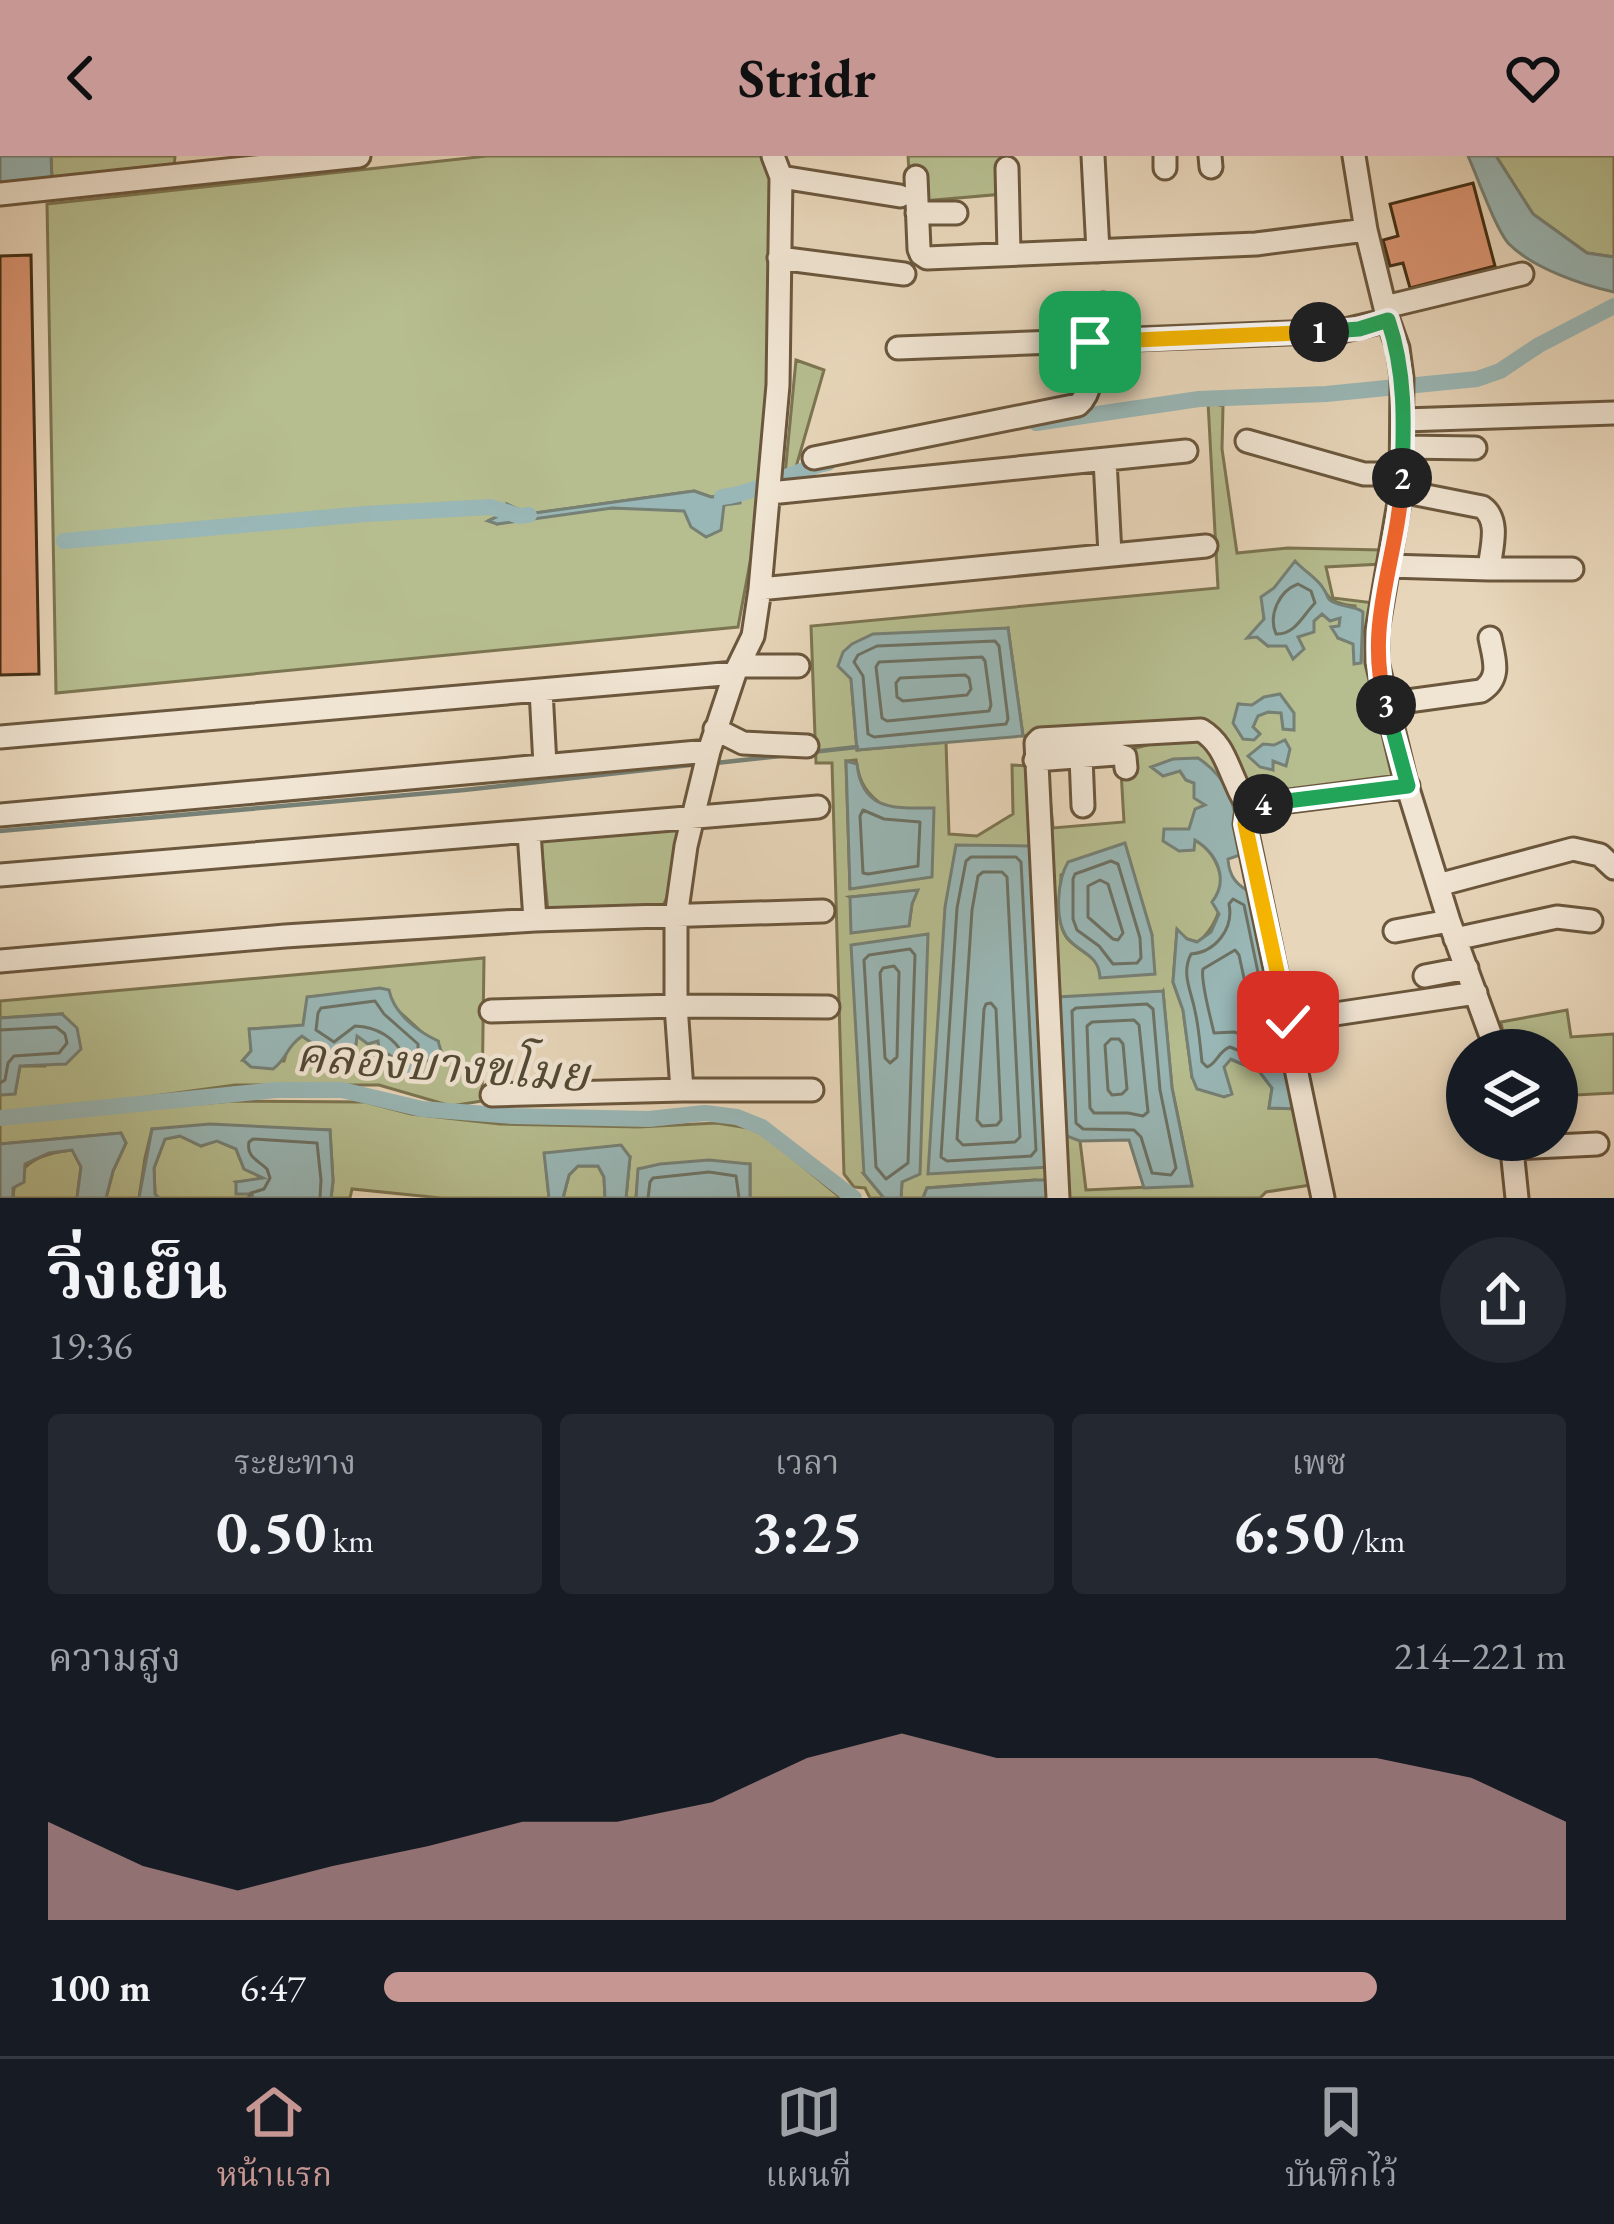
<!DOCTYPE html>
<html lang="th">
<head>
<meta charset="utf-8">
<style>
  :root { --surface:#171b24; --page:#242831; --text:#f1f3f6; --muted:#9ea1a6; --line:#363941; --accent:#c59692 }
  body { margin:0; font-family:"EB Garamond","Noto Serif Thai",serif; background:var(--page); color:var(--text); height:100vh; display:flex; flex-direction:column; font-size:45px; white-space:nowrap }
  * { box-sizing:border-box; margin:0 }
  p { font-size:39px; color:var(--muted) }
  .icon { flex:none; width:66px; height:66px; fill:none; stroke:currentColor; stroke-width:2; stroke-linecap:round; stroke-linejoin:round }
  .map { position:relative; height:1042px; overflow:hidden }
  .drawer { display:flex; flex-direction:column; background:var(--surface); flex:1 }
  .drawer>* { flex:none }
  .tools { position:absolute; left:1446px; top:873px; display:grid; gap:24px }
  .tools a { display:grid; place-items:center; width:132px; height:132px; border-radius:50%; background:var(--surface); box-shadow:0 6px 18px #0003; font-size:60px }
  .pin { position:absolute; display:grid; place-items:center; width:102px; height:102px; color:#fff; margin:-51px; border-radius:24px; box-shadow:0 6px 18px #0006 }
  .km { position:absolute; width:60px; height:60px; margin:-30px; border-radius:50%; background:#222; color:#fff; font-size:33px; line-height:60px; text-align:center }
  .round { display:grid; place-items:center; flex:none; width:126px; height:126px; border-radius:63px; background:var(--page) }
  .summary { display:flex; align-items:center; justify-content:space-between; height:204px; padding:0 48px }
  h1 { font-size:66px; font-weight:700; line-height:90px }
  .stats { display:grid; grid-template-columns:repeat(3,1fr); gap:18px; height:204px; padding:12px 48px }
  .stats div { display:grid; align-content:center; border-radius:12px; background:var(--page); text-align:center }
  .stats b { font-size:60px; font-weight:700 }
  .stats small { font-size:33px; font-weight:400 }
  .stats p { font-size:33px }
  .chart { height:336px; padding:24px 48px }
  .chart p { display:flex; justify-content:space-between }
  .chart svg { width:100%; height:216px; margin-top:12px; fill:var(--accent); opacity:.7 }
  ul { padding:0 48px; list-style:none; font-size:39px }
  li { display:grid; grid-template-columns:192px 144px 1fr; align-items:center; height:90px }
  li i { height:30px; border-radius:15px; background:var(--accent) }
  header { display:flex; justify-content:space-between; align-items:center; height:156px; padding:0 48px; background:var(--accent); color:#111; font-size:54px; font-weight:700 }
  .tabs { display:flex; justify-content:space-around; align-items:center; height:168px; border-top:3px solid var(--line); background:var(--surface); font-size:33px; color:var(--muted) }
  .tabs a { display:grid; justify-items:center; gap:6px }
  .tabs .on { color:var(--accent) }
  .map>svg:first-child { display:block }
</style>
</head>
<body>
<header><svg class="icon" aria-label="back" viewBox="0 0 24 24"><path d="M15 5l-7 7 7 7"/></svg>Stridr<svg class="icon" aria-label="heart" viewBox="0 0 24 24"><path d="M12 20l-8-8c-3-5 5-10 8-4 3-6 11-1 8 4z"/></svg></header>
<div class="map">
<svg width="1614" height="1042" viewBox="0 0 1614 1042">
  <rect width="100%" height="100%" fill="#e8d6ba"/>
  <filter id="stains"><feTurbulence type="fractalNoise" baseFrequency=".00167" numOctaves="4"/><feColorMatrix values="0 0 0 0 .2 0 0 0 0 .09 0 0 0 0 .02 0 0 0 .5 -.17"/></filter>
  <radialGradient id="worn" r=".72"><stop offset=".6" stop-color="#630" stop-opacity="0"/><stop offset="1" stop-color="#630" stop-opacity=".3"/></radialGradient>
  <!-- green -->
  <path fill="#b6bd8f" stroke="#7c7551" stroke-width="3" fill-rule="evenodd" d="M51,0H175L174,12L52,25Z
    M487,0H765L771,19L774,228L754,385L738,471L56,537L47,48ZM694,335L711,341L739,339C699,364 654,349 610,352C572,355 534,361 497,368L490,364L507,356L528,358Z
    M908,0H1005L1003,38L911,46Z
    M1496,0H1614V101L1587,97L1533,58Z
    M796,204L824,214L794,318L785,319Z
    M1208,246L1223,250L1222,293L1237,397L1288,392L1382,394V408L1326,411L1333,442L1374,447C1358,506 1380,568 1398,624L1255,640C1220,609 1255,588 1191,569L1023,580L1008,472L851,522L857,594L946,586L949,678L977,680L1013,658L1012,609L1047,611L1053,672L1124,666L1121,615L1132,593C1199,576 1204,568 1230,636L1179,614L1186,624L1194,627L1206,650L1195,684C1232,705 1229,762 1198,786L1187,783L1177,775L1173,826L1183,854L1192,921L1224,911L1230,903L1259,915L1272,932L1269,952L1300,953L1317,1028L1266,1036L1260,1042H1051L1035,1024L927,1032L923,1042H901L902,1026L864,1018L884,1042H870L865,1032L854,1031L844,1018L832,607H816L811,470L1218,432ZM1307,419C1332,433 1319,447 1355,450L1361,483V506L1353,487L1338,482L1340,462L1321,457L1297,481L1268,490L1257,481L1264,463L1263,451ZM1239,548L1294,557L1268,556L1258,559L1253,571L1260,578L1234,567ZM856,604C859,627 867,639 887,652L850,733L846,605ZM1124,688L1152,779L1100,810C1091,798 1076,793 1067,782C1055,767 1061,737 1061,719ZM917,735L912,748L909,769L850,741ZM1163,836L1172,932L1192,1029L1086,1034L1080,985Z
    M679,669C685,694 674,727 663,750L548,755L540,679Z
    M484,802L482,945L451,950L379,929H235L0,961V939L15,937L20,910H45L62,858L0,862V845ZM330,839L392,849L425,879L438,885L420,911L422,921L391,900L378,884L356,879L347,891L343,908L302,880L288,891L284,905L243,904L251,895L250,873L303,870L308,841Z
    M1567,854L1571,881L1614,878V937L1557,940V894H1506L1501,866Z
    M233,945L365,946L411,958L500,968L638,971L717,967L748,972L766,980L841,1042H750V1008L639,1013L636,1042H626L630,1001L545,997L549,1042H441L352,1033L350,1042H331L333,1025L330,974L152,973L145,1002L139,1042H106L113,1015L126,987L121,977L0,988V965Z
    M180,980L201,990L217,984L236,993L244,1013L266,1023L236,1026L252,1038L253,1042H159L155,1039L154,1012L165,983Z
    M73,994L81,1011L77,1042H13C14,1007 42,997 73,994Z
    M578,1010H598L604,1021L605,1042H563L569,1019Z"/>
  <!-- water -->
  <path fill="#99b7b6" stroke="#768075" stroke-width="3" d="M0,0H51L52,25L0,28Z
    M1468,0H1496L1533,58L1587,97L1614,101V136C1582,129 1533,112 1509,88C1496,74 1477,20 1468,0Z
    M694,335L711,341L740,339V347L724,349L721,374L706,381L691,371L684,355L612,352L497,368L488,365L507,356V348L528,358Z
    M1295,405C1304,415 1317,422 1323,432C1329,441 1326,443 1335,447C1346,452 1353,449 1363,456L1361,507L1354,508L1353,488L1338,482L1331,471L1339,470L1340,462L1330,465L1322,458L1314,465V476L1298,481L1304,493L1293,503L1286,490H1268L1257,481L1247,482L1264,463L1261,441L1274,432Z
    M1008,472L1023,580L857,594L851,523L838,510L843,496L852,488L873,478Z
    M1280,538L1294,557V574L1283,573L1281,557L1268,556L1258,560L1253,571L1260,578L1254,584L1243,583L1233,567L1238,548L1252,549L1264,541Z
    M1285,584L1290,593L1286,610L1273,605V614L1260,611L1248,600L1263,588L1274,589Z
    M1198,602C1236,627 1234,657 1243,698L1228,703C1229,721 1237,730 1254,738L1300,953L1269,952L1272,932L1259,915L1231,903L1224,911L1232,938L1224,941L1197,933L1192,921L1183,854L1173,826L1177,773L1187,783L1197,786L1211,776L1219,758L1212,746C1229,724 1218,698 1195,684L1194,694L1179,695L1163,685L1164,673H1189L1195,653L1205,649L1194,642V627L1186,624L1180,615L1163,620L1151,611L1173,603Z
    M846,605L857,608C862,656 896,652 934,652L932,721L850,733Z
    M1125,687L1152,779L1155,818L1100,822C1099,797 1078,797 1066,780C1054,761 1058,723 1068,706Z
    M956,689L1029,690L1033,700L1049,1011L928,1018L945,751Z
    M918,734L912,748L909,770L851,777L850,741Z
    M928,778L920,1018L902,1026L901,1042H884L864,1018L851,789Z
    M380,832L389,834C394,858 417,875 438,885L442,898L435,904L424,905L420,911L422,922L387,918L391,900L379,892L378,885L368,888L357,880L356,889L347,891L344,908H330L322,894L302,880C285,892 288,902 273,913L251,911L243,904L251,895L249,873L303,869L307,841Z
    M1163,835L1172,932L1192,1030L1144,1032L1129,984L1080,985L1064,979L1058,841Z
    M62,858L77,872L81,893L66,908L20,910L15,938L0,939V862Z
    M210,968L330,974L333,1025L331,1042H253L252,1038H236V1026L263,1022L244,1013L236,993L217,985L201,990L180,980L165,983L154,1012L155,1038L159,1042H139L152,973Z
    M121,977L126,987L113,1015L106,1042H77L81,1011L72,994L49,997L25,1008L24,1026L13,1032V1042H0V988Z
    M621,989L630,1001L626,1042H605L604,1021L598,1010H578L569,1019L563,1042H549L544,997Z
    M709,1004L750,1008V1042H636L638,1013L660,1008Z
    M1035,1024H1049L1051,1042H923L927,1032Z"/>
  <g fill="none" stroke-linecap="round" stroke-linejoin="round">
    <!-- shore -->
    <path stroke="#6d7264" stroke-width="3" d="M1298,428L1311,435L1315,447C1303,459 1295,479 1276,478C1268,459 1279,435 1298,428Z
      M995,485L999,490L1008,563L1006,568L874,581L868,578L863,520L854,506L858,499L877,490Z
      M982,501L985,505L991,549L989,555L887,565L882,562L876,511L879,506Z
      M965,519L969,522L971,533L967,539L903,545L897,541L896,527L900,522Z
      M863,654L884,663L920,666L918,710L868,718L863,717L860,660Z
      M971,701H1016L1021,706L1036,994L1031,1000L947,1005L941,1001L957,752L966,705Z
      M1111,705L1118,708L1140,782L1141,802L1137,807L1113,808L1099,790L1077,774L1073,763V723L1075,718Z
      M983,716H1002L1007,721L1020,981L1015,986L963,989L957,983L972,754L978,720Z
      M1100,724L1108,728L1123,777L1118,784L1113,783L1088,761V730Z
      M1233,743L1244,749L1276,903L1269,907L1230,891C1218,895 1217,908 1207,911L1202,906C1200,889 1199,872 1195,855C1191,834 1181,818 1191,798C1216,796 1234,772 1229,748Z
      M910,793L915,799L908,1007L886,1023L876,1011L864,804L869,799Z
      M1235,794L1239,799L1255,873L1250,881L1234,876L1214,877C1211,863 1200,824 1203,813Z
      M894,810L899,816L897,901L890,907L885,902L880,817L883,812Z
      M375,845L384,858L418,888V894L412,901H405C394,881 378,871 355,870L334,886L316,874L318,857L321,852Z
      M991,847L996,853L1001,964L997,969L982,970L977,964L984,853L986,848Z
      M1147,848L1153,853L1160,934L1176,1012L1171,1019L1152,1017L1141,981L1134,974L1083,973L1076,967L1072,855L1076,852Z
      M1134,864L1139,869L1148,956L1143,960L1128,957H1094L1090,952L1087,870L1092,866Z
      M0,874L56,871L65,878L67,887L59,897L14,900L8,907L5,924L0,927
      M1111,883H1119L1123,888L1127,933L1122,938L1112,939L1108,934L1105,889Z
      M248,1042L251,1037L264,1033L270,1022L267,1013C258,1004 246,1001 249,986L253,983L317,987L321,1024L320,1042
      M648,1042L650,1026L653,1022L709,1016L736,1020L739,1042"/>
    <!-- stream -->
    <path stroke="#768075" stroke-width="4.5" d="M812,596L857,591
      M716,607L789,599
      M0,675L464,634L699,608"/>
    <!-- canal -->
    <path stroke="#99b7b6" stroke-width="16" d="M1036,267L1199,243L1326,238L1477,223L1500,215L1539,189L1614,150
      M722,341C759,337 792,314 828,307
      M64,385L365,358L491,351L519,360L529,359
      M0,962L276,934H342L422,953L513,960L649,963L705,957L737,961L762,971L854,1042"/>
  </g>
  <!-- building -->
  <path fill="#dc9572" stroke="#412d13" stroke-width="3" d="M1473,27L1495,110L1410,132L1403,107L1390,110L1383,84L1398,80L1390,48Z
    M31,99L39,518L0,519V100Z"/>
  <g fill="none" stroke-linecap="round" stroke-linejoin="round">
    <!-- minor casing -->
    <g stroke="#6b573d" stroke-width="27">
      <path id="minor" d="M1093,0L1098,95
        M1165,0V12
        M1210,0L1211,11
        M1354,0L1366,74L1388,164L1398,192L1402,222L1401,335L1377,475V506L1405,623L1449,765L1496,894
        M1007,12L1009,97
        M781,21L900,40
        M916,21L919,93L921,98L927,102L1256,88L1366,74
        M0,38L359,0
        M917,57H956
        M779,102L904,118
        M1385,151L1522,118
        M1103,185V148
        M898,192L1341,175L1388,164
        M1404,264L1614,257
        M1247,285L1364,318H1402
        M1403,291L1475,292
        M814,302L1078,249C1095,234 1091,207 1090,186
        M1105,304L1110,398
        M770,337L1186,295
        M1388,410L1489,413C1491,393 1501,364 1482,351L1401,335
        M1489,413H1572
        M760,433L1206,390
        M739,510H798
        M541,534L545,609
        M1386,548L1481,535C1502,522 1494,503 1490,482
        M715,573L743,587L807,590
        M0,581L735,517
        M1081,601L1083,650
        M1035,604L1116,598L1125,601L1126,612
        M1248,645L1245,668L1323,1042
        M0,659L709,595
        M529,676L535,764
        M0,719L818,651
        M1438,729L1573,693L1600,699L1614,712
        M1395,775L1449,765
        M1455,783L1557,761L1591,765
        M0,805L285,780L535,764L823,755
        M1425,820L1467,812
        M491,855L676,850L828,851
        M1288,865L1476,837
        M682,934L676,850V761L686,690L709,595L735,517L753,480L760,433L778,229L781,21L773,0
        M492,939L682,934H812
        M1511,984L1517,1042
        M1512,992L1597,988
        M1058,1042L1036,587L1040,583L1201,574C1221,586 1226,605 1235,625C1237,629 1241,641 1245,644C1250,648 1258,648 1265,648L1408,630"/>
    </g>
    <!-- minor -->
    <use href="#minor" stroke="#f0e4d2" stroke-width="21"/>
  </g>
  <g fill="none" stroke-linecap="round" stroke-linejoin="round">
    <!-- split-1 casing -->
    <g stroke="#fff" stroke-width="24">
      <path id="split-1" d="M1090,186L1319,176"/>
    </g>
    <!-- split-2 casing -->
    <g stroke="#fff" stroke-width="24">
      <path id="split-2" d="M1319,176L1359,173L1388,164C1406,216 1404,268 1402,322"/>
    </g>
    <!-- split-3 casing -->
    <g stroke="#fff" stroke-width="24">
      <path id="split-3" d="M1386,549C1363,467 1399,402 1402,322"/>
    </g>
    <!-- split-4 casing -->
    <g stroke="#fff" stroke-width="24">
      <path id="split-4" d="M1263,648L1408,630L1386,549"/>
    </g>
    <!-- split-5 casing -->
    <g stroke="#fff" stroke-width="24">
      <path id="split-5" d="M1263,648L1248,646L1245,668L1288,866"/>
    </g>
    <!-- split-1 -->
    <use href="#split-1" stroke="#f5b400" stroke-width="15"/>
    <!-- split-2 -->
    <use href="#split-2" stroke="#22a559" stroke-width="15"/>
    <!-- split-3 -->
    <use href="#split-3" stroke="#f0652b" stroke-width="15"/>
    <!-- split-4 -->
    <use href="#split-4" stroke="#22a559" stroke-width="15"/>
    <!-- split-5 -->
    <use href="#split-5" stroke="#f5b400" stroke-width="15"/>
  </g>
  <g text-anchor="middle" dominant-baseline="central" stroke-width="9" stroke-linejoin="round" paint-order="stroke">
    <!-- water labels -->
    <g font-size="48" font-style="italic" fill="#534934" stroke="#f0e4d2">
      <text transform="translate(442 908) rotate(4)">คลองบางขโมย</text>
    </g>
  </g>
  <rect width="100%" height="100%" filter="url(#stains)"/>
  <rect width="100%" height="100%" fill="url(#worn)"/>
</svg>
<div class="tools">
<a><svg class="icon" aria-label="layers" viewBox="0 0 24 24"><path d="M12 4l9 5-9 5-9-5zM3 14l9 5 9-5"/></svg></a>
</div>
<div class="pin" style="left:1090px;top:186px;background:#1e9e55"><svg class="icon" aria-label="arrive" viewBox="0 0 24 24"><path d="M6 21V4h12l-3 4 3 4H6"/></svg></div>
<div class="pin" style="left:1288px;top:866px;background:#d93025"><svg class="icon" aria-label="check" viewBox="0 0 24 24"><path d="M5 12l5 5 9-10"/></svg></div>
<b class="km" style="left:1319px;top:176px">1</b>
<b class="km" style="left:1402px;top:322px">2</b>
<b class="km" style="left:1386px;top:549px">3</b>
<b class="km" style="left:1263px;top:648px">4</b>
</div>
<section class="drawer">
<div class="summary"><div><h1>วิ่งเย็น</h1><p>19:36</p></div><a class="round"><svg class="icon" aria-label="share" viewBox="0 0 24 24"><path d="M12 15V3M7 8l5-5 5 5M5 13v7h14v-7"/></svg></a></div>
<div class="stats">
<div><p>ระยะทาง</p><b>0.50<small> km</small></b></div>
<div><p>เวลา</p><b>3:25</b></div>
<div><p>เพซ</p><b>6:50<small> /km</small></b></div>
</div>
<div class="chart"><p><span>ความสูง</span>214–221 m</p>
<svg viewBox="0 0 160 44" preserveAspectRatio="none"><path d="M0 44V24L10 33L20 38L30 33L40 29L50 24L60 24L70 20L80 11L90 6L100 11L110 11L120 11L130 11L140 11L150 15L160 24V44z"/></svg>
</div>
<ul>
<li><b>100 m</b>6:47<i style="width:84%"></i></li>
</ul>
</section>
<nav class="tabs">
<a class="on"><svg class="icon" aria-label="home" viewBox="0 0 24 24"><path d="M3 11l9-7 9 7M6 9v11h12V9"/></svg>หน้าแรก</a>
<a><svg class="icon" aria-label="map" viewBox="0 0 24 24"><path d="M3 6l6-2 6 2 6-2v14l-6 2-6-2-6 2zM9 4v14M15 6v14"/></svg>แผนที่</a>
<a><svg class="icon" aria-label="saved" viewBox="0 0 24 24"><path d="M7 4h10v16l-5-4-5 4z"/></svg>บันทึกไว้</a>
</nav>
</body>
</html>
